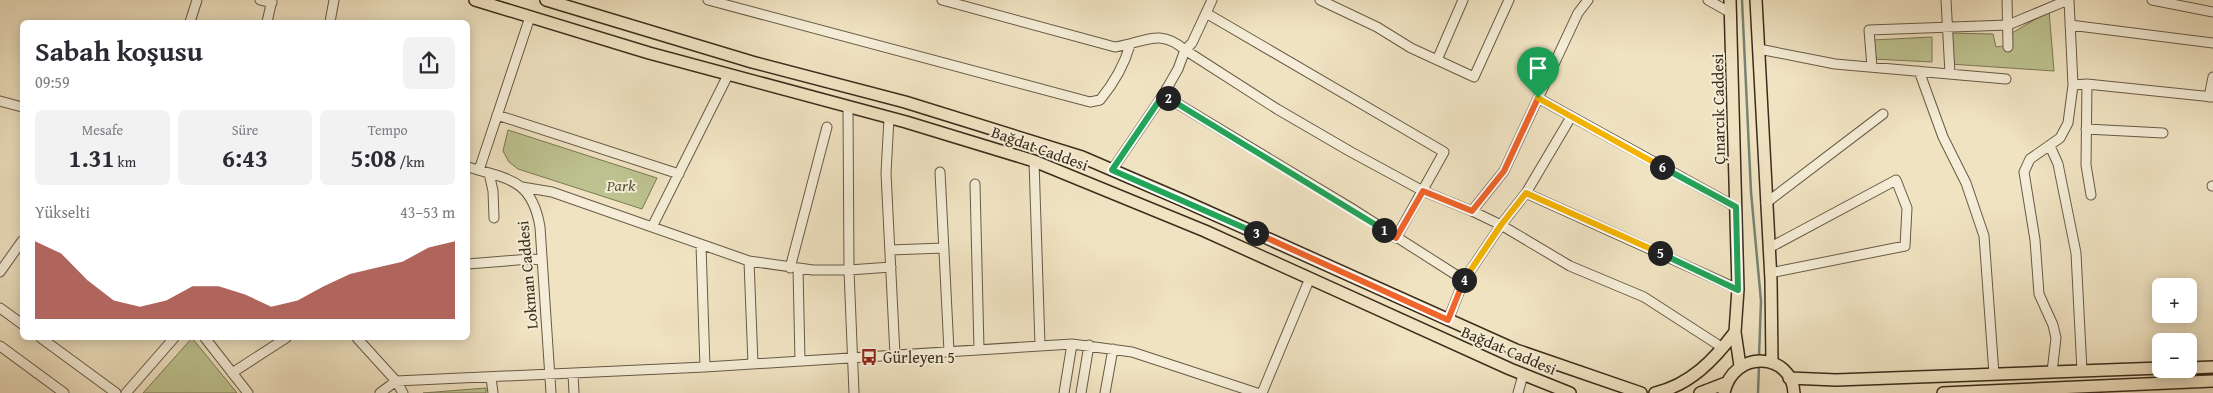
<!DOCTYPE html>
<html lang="tr">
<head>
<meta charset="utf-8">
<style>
  :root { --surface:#fff; --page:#f2f2f3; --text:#2b2b33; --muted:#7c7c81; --accent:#8f2418 }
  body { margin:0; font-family:"Gentium Book Plus",serif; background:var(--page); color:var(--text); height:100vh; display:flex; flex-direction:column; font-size:19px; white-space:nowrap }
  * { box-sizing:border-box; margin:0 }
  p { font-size:16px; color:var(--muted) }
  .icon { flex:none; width:28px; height:28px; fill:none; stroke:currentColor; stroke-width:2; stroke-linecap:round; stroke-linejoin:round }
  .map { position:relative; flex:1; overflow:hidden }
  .drawer { position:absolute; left:20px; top:20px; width:450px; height:320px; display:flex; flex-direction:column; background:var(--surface); border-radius:8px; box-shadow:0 2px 12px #0003 }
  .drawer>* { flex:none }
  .buttons { position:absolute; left:2152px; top:278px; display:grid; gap:10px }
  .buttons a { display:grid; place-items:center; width:45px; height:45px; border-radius:8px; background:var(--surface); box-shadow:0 2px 12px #0003; font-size:25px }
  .pin { position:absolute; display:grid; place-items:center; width:42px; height:42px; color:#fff; margin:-51px -21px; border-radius:50% 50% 50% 0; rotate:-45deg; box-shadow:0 0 5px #0007 }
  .pin .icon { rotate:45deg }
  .km { position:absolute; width:25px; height:25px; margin:-12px; border-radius:50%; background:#222; color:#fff; font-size:14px; line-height:25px; text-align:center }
  .round { display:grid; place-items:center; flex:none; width:52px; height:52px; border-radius:8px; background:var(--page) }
  .head { display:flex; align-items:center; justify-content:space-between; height:85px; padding:0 15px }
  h1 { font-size:28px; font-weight:800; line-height:38px }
  .figures { display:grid; grid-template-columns:repeat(3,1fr); gap:8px; height:85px; padding:5px 15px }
  .figures div { display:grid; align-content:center; border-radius:8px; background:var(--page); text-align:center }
  .figures b { font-size:25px; font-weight:800 }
  .figures small { font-size:14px; font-weight:400 }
  .figures p { font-size:14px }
  .chart { height:140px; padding:10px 15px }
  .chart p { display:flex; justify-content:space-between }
  .chart svg { width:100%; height:90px; margin-top:5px; fill:var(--accent); opacity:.7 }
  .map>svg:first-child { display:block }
</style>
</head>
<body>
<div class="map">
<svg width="2213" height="393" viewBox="0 0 2213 393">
  <rect width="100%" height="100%" fill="#f0e3c2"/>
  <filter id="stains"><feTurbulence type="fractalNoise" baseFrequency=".004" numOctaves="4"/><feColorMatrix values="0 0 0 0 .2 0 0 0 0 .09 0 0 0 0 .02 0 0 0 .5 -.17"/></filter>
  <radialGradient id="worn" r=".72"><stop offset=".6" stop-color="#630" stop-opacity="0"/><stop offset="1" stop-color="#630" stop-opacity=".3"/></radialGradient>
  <!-- green -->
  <path fill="#bdc390" stroke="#7c7856" d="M2049,11L2054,71L1950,64L1948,33L1993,34L1996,47L2010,45L2007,36Z
    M1932,37V62L1873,59L1872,40Z
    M508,130L657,178L642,209L518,169L509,162L503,151Z
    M192,338L237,393H143Z
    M486,388V393H423Z"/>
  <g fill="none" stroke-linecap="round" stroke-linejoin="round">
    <!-- stream -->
    <path stroke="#758474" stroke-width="2.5" d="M1742,0L1751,192L1761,301L1759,356
      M1758,393L1759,366"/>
    <!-- minor casing -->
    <g stroke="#685a46" stroke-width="11">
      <path id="minor" d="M260,0L272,3
        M708,0L1090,102L1100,100C1114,83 1124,66 1130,45
        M942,0L1115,47C1144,43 1159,27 1185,50L1277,109L1351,152L1423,191L1472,211L1501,225L1570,266L1644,297L1723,348
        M1320,0L1377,27L1411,48L1474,77L1509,0
        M1708,0L1731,13
        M1946,0L1950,74
        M2007,0L2008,47
        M2152,0L2213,12
        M1206,13L1444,152L1396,238
        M190,22L197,0
        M267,22L272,0
        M330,22L334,0
        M2070,25L2213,43
        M1759,49L1835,64L2006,79
        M1437,60L1463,0
        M1872,67L1869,30L2008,25L2068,0
        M1919,71L1943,137L1966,183L1984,236L1994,374
        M2087,84L2086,165L2091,195
        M2073,85L2087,84L2213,97
        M1163,95L1351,208L1464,280L1448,320
        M2209,97L2213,77
        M1538,98L1736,207
        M0,101L22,107
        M848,107L849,270L854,393
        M497,115L679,174
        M889,118L886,173L895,355
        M2086,129L2163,133
        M2050,146L2058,164L2076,253L2082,371
        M1034,161L1040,345
        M468,167C508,179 532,179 540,227L551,393
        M479,170L530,17
        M1112,170L1163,95L1178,69L1185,50L1192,43L1212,0
        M940,172L949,351
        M489,173L493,191L494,218
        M975,184L979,349
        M2212,186H2213
        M522,187L552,192L749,261L813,270H849L891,267
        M1526,193L1738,289
        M1766,203L1883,114
        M1472,211L1504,171L1578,13L1588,0
        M652,227L728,75
        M701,245L705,367
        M1769,248L1896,180L1907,208L1905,246L1770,273
        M890,250L944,248
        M749,261L753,364
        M468,264L530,259L542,260
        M790,268L827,127
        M798,268L800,361
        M0,272L22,241
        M1464,280L1501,225L1526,193L1571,117
        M0,308L22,324
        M41,338L116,393
        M205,338L248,393
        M357,338L396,381L403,393
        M0,346L64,393
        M2052,372L2056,338L2053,325L2039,294L2035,240L2024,172L2030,159L2060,138L2068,123L2073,85L2069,0
        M232,373L286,338
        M573,374L574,393
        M491,377L493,393
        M126,393L174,338
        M380,393L396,381L705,367L1072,344L1132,352L1257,393
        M1064,393L1072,344
        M1081,393L1089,345
        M1105,393L1113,349
        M1262,393L1310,278
        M1518,393L1523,375"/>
    </g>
    <!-- major casing -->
    <g stroke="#3b2d1c" stroke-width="14">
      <path id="major" d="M475,0L649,53L906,122L1034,161L1205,231L1510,369L1570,393
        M546,0L752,62L905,102L1082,157L1182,200L1516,350L1641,393
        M1730,0L1738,289L1735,332L1740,366
        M1756,0L1771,280L1772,363
        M2189,368L2213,367
        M1789,378L1836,380L2161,368
        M1655,393C1690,385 1714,360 1735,332
        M1700,393L1726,383
        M1724,393C1733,349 1792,352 1794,393
        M1943,393L2213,381"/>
    </g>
    <!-- minor -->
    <use href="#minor" stroke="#f5edd7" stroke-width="9"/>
    <!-- major -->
    <use href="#major" stroke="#f0e3c2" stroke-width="11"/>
  </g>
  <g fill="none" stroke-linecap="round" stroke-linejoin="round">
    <!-- split-1 casing -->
    <g stroke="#fff" stroke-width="10">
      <path id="split-1" d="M1384,230L1396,238L1423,191L1472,211L1504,171L1538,98"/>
    </g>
    <!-- split-2 casing -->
    <g stroke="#fff" stroke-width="10">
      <path id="split-2" d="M1168,98L1384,230"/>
    </g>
    <!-- split-3 casing -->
    <g stroke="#fff" stroke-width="10">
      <path id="split-3" d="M1168,98L1163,95L1112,170L1256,233"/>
    </g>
    <!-- split-4 casing -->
    <g stroke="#fff" stroke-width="10">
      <path id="split-4" d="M1256,233L1448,320L1464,280"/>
    </g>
    <!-- split-5 casing -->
    <g stroke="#fff" stroke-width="10">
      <path id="split-5" d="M1464,280L1501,225L1526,193L1660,253"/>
    </g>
    <!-- split-6 casing -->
    <g stroke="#fff" stroke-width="10">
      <path id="split-6" d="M1660,253L1738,290L1736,207L1662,167"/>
    </g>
    <!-- split-7 casing -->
    <g stroke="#fff" stroke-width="10">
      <path id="split-7" d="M1538,98L1662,167"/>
    </g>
    <!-- split-1 -->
    <use href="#split-1" stroke="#f0652b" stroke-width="6"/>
    <!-- split-2 -->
    <use href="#split-2" stroke="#22a559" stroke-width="6"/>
    <!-- split-3 -->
    <use href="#split-3" stroke="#22a559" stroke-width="6"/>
    <!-- split-4 -->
    <use href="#split-4" stroke="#f0652b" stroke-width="6"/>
    <!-- split-5 -->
    <use href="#split-5" stroke="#f5b400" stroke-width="6"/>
    <!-- split-6 -->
    <use href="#split-6" stroke="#22a559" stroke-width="6"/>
    <!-- split-7 -->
    <use href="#split-7" stroke="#f5b400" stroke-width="6"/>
  </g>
  <!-- icons -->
  <defs>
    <g id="bus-bare" transform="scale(1.35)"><path d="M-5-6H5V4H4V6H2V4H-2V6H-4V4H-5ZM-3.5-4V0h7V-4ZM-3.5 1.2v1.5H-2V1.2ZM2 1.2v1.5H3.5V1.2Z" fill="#8f2418" stroke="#f5edd7" stroke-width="2.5" paint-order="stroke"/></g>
  </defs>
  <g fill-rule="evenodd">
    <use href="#bus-bare" x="869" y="357"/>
  </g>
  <g text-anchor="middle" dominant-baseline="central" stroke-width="4" stroke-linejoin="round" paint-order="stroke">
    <!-- street labels -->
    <g font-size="16" fill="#3b2d1c" stroke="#f5edd7">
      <text transform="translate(1718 109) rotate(-91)">Çınarcık Caddesi</text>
      <text transform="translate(1040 148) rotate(20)">Bağdat Caddesi</text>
      <text transform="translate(527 275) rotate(-95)">Lokman Caddesi</text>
      <text transform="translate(1509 350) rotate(23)">Bağdat Caddesi</text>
    </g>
    <!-- park labels -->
    <g font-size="16" font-style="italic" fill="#5c5239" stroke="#f5edd7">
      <text x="621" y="185">Park</text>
    </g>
    <!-- poi labels -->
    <g font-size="16" fill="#3b2d1c" stroke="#f5edd7" text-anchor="start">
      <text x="883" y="357">Gürleyen 5</text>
    </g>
  </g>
  <rect width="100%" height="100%" filter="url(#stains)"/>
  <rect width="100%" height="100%" fill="url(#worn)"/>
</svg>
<div class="buttons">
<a>+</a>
<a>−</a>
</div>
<div class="pin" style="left:1538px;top:98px;background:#1e9e55"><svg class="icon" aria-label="arrive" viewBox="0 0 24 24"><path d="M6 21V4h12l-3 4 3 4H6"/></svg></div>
<b class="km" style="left:1384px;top:230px">1</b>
<b class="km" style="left:1168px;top:98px">2</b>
<b class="km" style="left:1256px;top:233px">3</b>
<b class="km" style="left:1464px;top:280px">4</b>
<b class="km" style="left:1660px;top:253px">5</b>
<b class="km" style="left:1662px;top:167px">6</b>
<section class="drawer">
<div class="head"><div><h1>Sabah koşusu</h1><p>09:59</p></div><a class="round"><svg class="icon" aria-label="share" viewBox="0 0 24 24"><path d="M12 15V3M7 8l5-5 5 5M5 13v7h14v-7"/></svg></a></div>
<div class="figures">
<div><p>Mesafe</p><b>1.31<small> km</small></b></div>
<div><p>Süre</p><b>6:43</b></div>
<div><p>Tempo</p><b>5:08<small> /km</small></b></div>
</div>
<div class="chart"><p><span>Yükselti</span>43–53 m</p>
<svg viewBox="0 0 160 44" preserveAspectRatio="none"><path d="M0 44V6L10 12L20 25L30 35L40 38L50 35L60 28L70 28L80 32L90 38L100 35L110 28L120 22L130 19L140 16L150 9L160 6V44z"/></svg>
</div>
</section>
</div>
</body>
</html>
